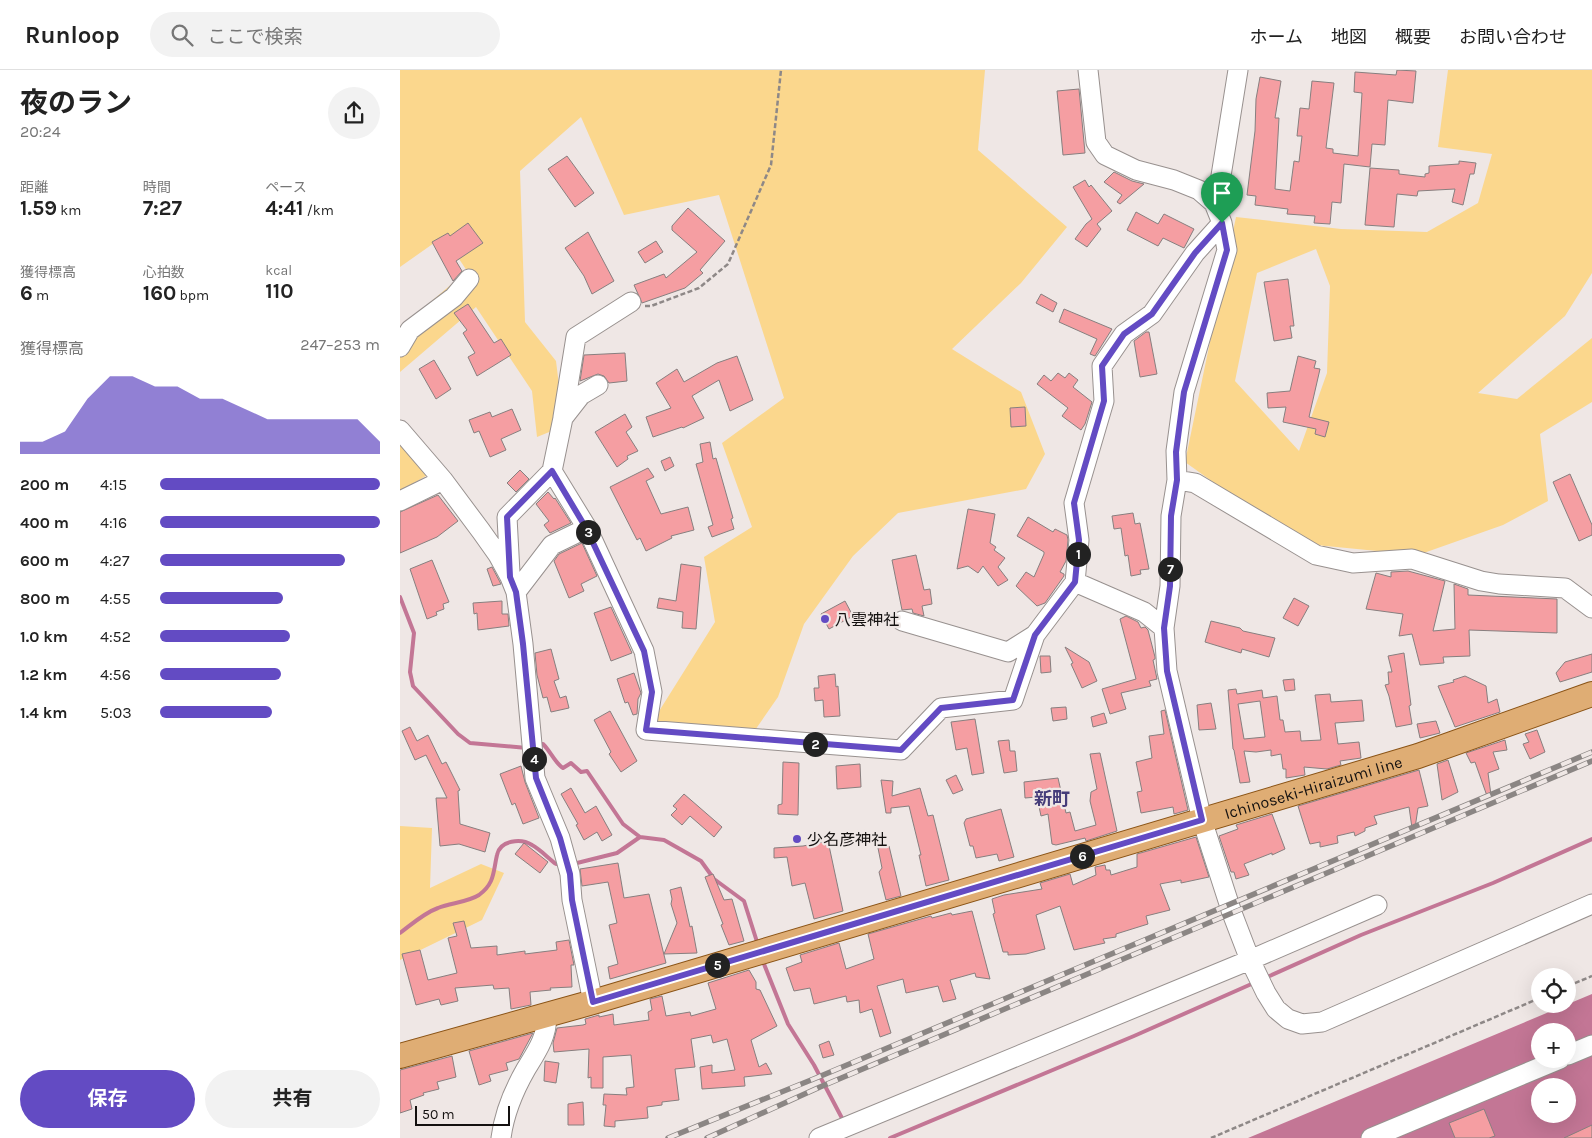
<!DOCTYPE html>
<html lang="ja">
<head>
<meta charset="utf-8">
<style>
  :root { --surface:#fff; --page:#f2f2f2; --text:#222; --muted:#767676; --line:#e0e0e0; --accent:#634bc3 }
  body { margin:0; font-family:Karla,"Noto Sans JP",sans-serif; background:var(--page); color:var(--text); height:100vh; display:flex; flex-direction:column; font-size:19px; white-space:nowrap }
  * { box-sizing:border-box; margin:0 }
  p { font-size:16px; color:var(--muted) }
  .icon { flex:none; width:28px; height:28px; fill:none; stroke:currentColor; stroke-width:2; stroke-linecap:round; stroke-linejoin:round }
  .map { position:relative; flex:1; overflow:hidden }
  .details { display:flex; flex-direction:column; background:var(--surface); width:400px }
  .details>* { flex:none }
  .buttons { position:absolute; left:1131px; top:898px; display:grid; gap:10px }
  .buttons a { display:grid; place-items:center; width:45px; height:45px; border-radius:50%; background:var(--surface); box-shadow:0 5px 20px #0002; font-size:25px }
  .scale { position:absolute; left:15px; bottom:12px; width:95px; box-sizing:border-box; padding-left:5px; border:2px solid #141110; border-top:0; font-size:14px; line-height:18px; white-space:nowrap; color:#141110; -webkit-text-stroke:4px #efe7e5; paint-order:stroke }
  .pin { position:absolute; display:grid; place-items:center; width:42px; height:42px; color:#fff; margin:-51px -21px; border-radius:50% 50% 50% 0; rotate:-45deg; box-shadow:0 0 5px #0007 }
  .pin .icon { rotate:45deg }
  .km { position:absolute; width:25px; height:25px; margin:-12px; border-radius:50%; background:#222; color:#fff; font-size:14px; line-height:25px; text-align:center }
  .round { display:grid; place-items:center; flex:none; width:52px; height:52px; border-radius:26px; background:var(--page) }
  .summary { display:flex; align-items:center; justify-content:space-between; height:85px; padding:0 20px }
  h1 { font-size:28px; font-weight:700; line-height:38px }
  .metrics { display:grid; grid-template-columns:repeat(3,1fr); gap:8px; height:85px; padding:5px 20px }
  .metrics div { display:grid; align-content:center }
  .metrics b { font-size:21px; font-weight:700 }
  .metrics small { font-size:14px; font-weight:400 }
  .metrics p { font-size:14px }
  .chart { height:140px; padding:10px 20px }
  .chart p { display:flex; justify-content:space-between }
  .chart svg { width:100%; height:90px; margin-top:5px; fill:var(--accent); opacity:.7 }
  .action { display:flex; gap:10px; margin-top:auto; padding:10px 20px }
  .action a { flex:1; height:58px; border-radius:30px; background:var(--accent); color:#fff; font-size:20px; font-weight:700; line-height:58px; text-align:center }
  .action a+a { background:var(--page); color:var(--text) }
  ul { padding:0 20px; list-style:none; font-size:16px }
  li { display:grid; grid-template-columns:80px 60px 1fr; align-items:center; height:38px }
  li i { height:12px; border-radius:6px; background:var(--accent) }
  header { display:flex; align-items:center; gap:30px; box-sizing:border-box; height:70px; padding:0 25px; background:var(--surface); border-bottom:1px solid var(--line) }
  header strong { font-size:24px }
  nav { display:flex; gap:28px; margin-inline-start:auto; font-size:18px }
  .search { width:350px; height:45px; background:var(--page); display:flex; align-items:center; gap:12px; box-sizing:border-box; padding:0 18px; border-radius:28px; color:var(--muted); font-size:19px }
  main { display:flex; flex:1; min-height:0 }
  .map>svg:first-child { display:block }
</style>
</head>
<body>
<header>
<strong>Runloop</strong>
<div class="search"><svg class="icon" aria-label="search" viewBox="0 0 24 24"><circle cx="10" cy="10" r="6"/><path d="M15 15l6 6"/></svg>ここで検索</div>
<nav><a>ホーム</a><a>地図</a><a>概要</a><a>お問い合わせ</a></nav>
</header>
<main>
<section class="details">
<div class="summary"><div><h1>夜のラン</h1><p>20:24</p></div><a class="round"><svg class="icon" aria-label="share" viewBox="0 0 24 24"><path d="M12 15V3M7 8l5-5 5 5M5 13v7h14v-7"/></svg></a></div>
<div class="metrics">
<div><p>距離</p><b>1.59<small> km</small></b></div>
<div><p>時間</p><b>7:27</b></div>
<div><p>ペース</p><b>4:41<small> /km</small></b></div>
</div>
<div class="metrics">
<div><p>獲得標高</p><b>6<small> m</small></b></div>
<div><p>心拍数</p><b>160<small> bpm</small></b></div>
<div><p>kcal</p><b>110</b></div>
</div>
<div class="chart"><p><span>獲得標高</span>247–253 m</p>
<svg viewBox="0 0 160 44" preserveAspectRatio="none"><path d="M0 44V38L10 38L20 33L30 17L40 6L50 6L60 11L70 11L80 17L90 17L100 22L110 27L120 27L130 27L140 27L150 27L160 38V44z"/></svg>
</div>
<ul>
<li><b>200 m</b>4:15<i style="width:100%"></i></li>
<li><b>400 m</b>4:16<i style="width:100%"></i></li>
<li><b>600 m</b>4:27<i style="width:84%"></i></li>
<li><b>800 m</b>4:55<i style="width:56%"></i></li>
<li><b>1.0 km</b>4:52<i style="width:59%"></i></li>
<li><b>1.2 km</b>4:56<i style="width:55%"></i></li>
<li><b>1.4 km</b>5:03<i style="width:51%"></i></li>
</ul>
<div class="action"><a>保存</a><a>共有</a></div>
</section>
<div class="map">
<svg width="1192" height="1068" viewBox="0 0 1192 1068">
  <rect width="100%" height="100%" fill="#efe7e5"/>
  <!-- green -->
  <path fill="#fbd78d" fill-rule="evenodd" d="M0,0H585L578,80L667,157L621,213L552,279L621,322L645,384L626,419L498,443L453,486L404,554L378,627L344,676L251,654L315,552L304,487L352,457L322,373L384,328L319,125L224,145L181,47L120,101L125,252L156,291L164,356L137,367L132,321L76,237L0,302V258L67,201L44,166L0,197Z
    M1048,0H1192V203L1165,246L1078,323L1117,329L1192,268V332L1140,364L1148,431L1103,455L1018,485L916,475L848,437L785,392L836,147L941,159L1027,162L1078,133L1092,84L1038,77ZM916,179L930,216L927,303L899,381L835,311L857,203Z
    M0,368L31,403L0,421Z
    M0,756L32,758L30,818L81,794L104,803L82,850L0,890Z"/>
  <!-- water -->
  <path fill="#c37695" fill-rule="evenodd" d="M1192,924V1068H848ZM1140,961H1168V989H1140ZM1140,1016H1168V1044H1140Z"/>
  <g fill="none" stroke-linecap="round" stroke-linejoin="round">
    <!-- stream -->
    <path stroke="#c37695" stroke-width="4" d="M0,527L14,563L10,602L13,616L58,664L70,673L127,678
      M139,675L143,674C151,682 155,693 163,698L171,693L181,702L187,701L223,754L240,767
      M173,794L217,783L240,767L264,770L301,791L314,809L344,831L358,875
      M0,863C12,854 24,843 38,838C51,833 68,832 79,825C95,813 93,802 97,785C100,770 121,768 132,775C141,780 148,788 156,794H161
      M362,889L388,954L414,995L444,1052
      M865,908L961,865L1093,813L1192,769
      M490,1068L734,966L856,912"/>
  </g>
  <!-- building -->
  <path fill="#f59ea2" stroke="#877f7f" fill-rule="evenodd" d="M997,0L1016,1L1013,33L988,30L985,75L972,74L970,97L944,94L941,133L932,132L930,154L914,153L915,146L887,144L888,139L855,135L856,126L847,125L855,61L856,29L860,7L881,11L875,48H879L875,119L890,121L894,91L899,92L902,66H897L900,38L909,39L912,11L934,13L926,78L933,79V83L958,86L962,23L954,22L955,2L996,5Z
    M679,19L685,83L663,85L657,21Z
    M167,86L194,123L175,137L148,99Z
    M1059,91L1076,93L1074,104H1070L1063,135L1052,132L1055,119L1018,121L1017,126L997,124L994,157L965,155L970,98L999,100V104L1025,107V104L1029,103V96L1059,94Z
    M714,102L732,111L744,114L720,134L717,132L722,125L704,112Z
    M685,110L689,117L691,115L712,141L697,154L701,159L687,177L675,169L686,154L692,149L673,117Z
    M288,138L325,171L300,200L303,203L285,218L242,233L234,215L264,204L266,208L297,182L272,160V156Z
    M736,142L758,154L764,144L794,159L784,178L763,168L758,176L727,160Z
    M68,153L83,173L56,191L62,201L53,211L32,172L48,163L50,166Z
    M188,162L214,211L192,224L184,206L165,178Z
    M256,171L263,182L245,193L238,182Z
    M888,209L894,256H890L892,268L874,271L864,212Z
    M641,224L657,233L653,242L636,233Z
    M68,234L94,273L101,269L111,285L77,306L68,287L75,283L63,263L67,260L54,243Z
    M664,239L712,259L695,286L690,284L697,269L659,252Z
    M746,262H749L757,304L740,307L734,271Z
    M225,283L227,311L209,313L204,306L198,304L180,311L184,285Z
    M337,286L353,330L330,341L319,310L292,326L304,348L283,358L282,357L253,367L246,347L271,338L256,313L277,299L284,312L317,293Z
    M898,286L916,291L914,298L920,299L909,347L929,352L925,367L915,364L916,359L883,352L886,337L868,338L867,323L890,321Z
    M34,290L51,319L36,329L19,299Z
    M658,303L665,308L669,303L678,310L673,317L692,332L685,354L681,360L662,346L668,338L637,314L644,305L651,311Z
    M625,337L626,356L611,357L610,338Z
    M112,339L121,360L101,369L106,380L90,387L79,361L74,363L69,350L90,342L92,347Z
    M225,344L232,357L226,362L238,381L227,386L228,389L217,397L195,362Z
    M310,372L313,389L316,388L333,448L331,449L334,459L312,467L308,457L313,455L296,394L303,392L300,374Z
    M270,387L274,396L265,401L261,391Z
    M248,398L254,407L246,411L261,444L288,437L294,460L271,466L272,468L246,481L240,468L237,470L210,417Z
    M120,400L129,409L116,422L107,413Z
    M1170,404L1192,455V465L1179,471L1153,412Z
    M148,422L154,429L155,428L171,453L150,463L144,455L149,451L136,434Z
    M38,425L58,451L37,467L0,483V442Z
    M568,439L595,444L590,473L596,477L594,480L605,488L598,497L608,510L598,516L583,496L578,503L568,496L557,499Z
    M733,443L735,454L740,453L749,499L740,500L741,504L731,506L728,485L725,486L721,458L714,459L712,446Z
    M628,447L653,462L655,459L667,465L668,470L666,491L660,502L664,504V506L645,533L637,536L616,516L626,502L634,507L644,484V482L617,466Z
    M182,473L197,506L181,514L184,521L169,528L154,491L159,484Z
    M516,485L524,520L530,519L532,534L522,536L524,546L513,543L512,539L502,540L492,490Z
    M32,490L49,532L43,534L44,539L36,542L37,545L27,549L10,499Z
    M281,494L301,497L296,559L282,558L283,542L257,538L259,528L276,531Z
    M92,497L101,514L93,516L87,499Z
    M1008,501L1045,511L1033,561L1055,559L1054,514L1068,519V525L1157,529V563L1069,560L1070,586L1043,587L1044,593L1020,595L1012,564L999,566L1003,544L966,539L976,503L991,507V502Z
    M894,528L909,536L898,556L883,548Z
    M102,531V544H108L109,556L78,560L77,543L74,544L73,533Z
    M445,531L453,546L429,559L421,544Z
    M211,537L232,583L211,591L194,543Z
    M726,546L738,552L741,558L745,557L748,560L755,587V589L753,590L757,609L749,611L751,616L721,623L726,639L710,644L702,619L736,609L720,549Z
    M811,551L840,558L843,561L875,568L869,587L842,579L841,583L805,572Z
    M665,577L689,592L697,611L682,618L671,594L673,593Z
    M151,579L159,609L154,611L160,628L166,626L169,638L151,642L147,627L143,628L137,605L135,583Z
    M1004,583L1011,635L1009,636L1012,654L996,657L989,626L985,615L989,614L988,602H992L988,586Z
    M1192,584V602L1160,612L1156,603L1165,592Z
    M640,586H650L651,602L641,603Z
    M234,603L241,623L238,629L237,644L233,645L228,632L225,633L217,609Z
    M435,604L436,617L438,616L440,646L424,647L423,630L415,631L414,618H419L418,606Z
    M1065,606L1086,616L1088,633L1097,629L1100,642L1055,657L1038,616L1054,612L1053,610Z
    M894,609L895,620L885,621L883,610Z
    M836,619L837,624L862,620L863,628L877,626L880,650H883L885,662L900,661L901,671L921,670L915,625L930,624L931,632L962,630L964,651L935,653L938,674L959,672L961,688L940,691L941,695L927,699L904,697L905,705L886,708V699H883L881,684L871,686V680L856,682L844,681L850,712L840,713L834,680L833,679L828,620ZM860,631L865,667L844,669L838,634Z
    M811,633L816,659L799,660L797,635Z
    M666,637L667,649L653,651L651,638Z
    M765,640L788,740L774,744L773,737L741,743L737,722L742,721L736,692L752,688L749,666L764,664L761,641Z
    M210,641L237,691L221,702L209,684L211,682L194,650Z
    M704,643L707,653L693,657L691,647Z
    M575,649L584,703L572,705L567,678L556,680L551,652Z
    M1036,651L1040,663L1020,668L1017,654Z
    M10,657L17,671L28,665L42,694L46,692L60,720L58,721L60,754L90,763L85,782L59,774L40,776L36,728H47L26,685L15,690L2,661Z
    M1137,660L1145,682L1130,689L1123,674L1129,672L1125,664Z
    M609,670L610,681H615L617,701L604,703L598,671Z
    M1105,670L1107,680L1093,682L1099,699L1088,703L1091,725L1087,726L1075,692L1071,693L1066,683Z
    M700,683L717,761L686,771L685,768L656,775L652,774L648,744L641,746L637,727L625,728L624,712L658,708L666,743L670,742L675,761L696,755L690,731L691,722L697,719L690,684Z
    M1048,690L1058,722L1042,730L1037,694Z
    M383,692L399,693L398,745L378,744V735L382,734Z
    M460,694L461,717L437,719L436,696Z
    M121,696L125,712L139,748L123,754L115,733L112,735L100,704Z
    M1019,700L1028,736L1018,738L1015,758H1012L1009,737L974,746L977,754L965,758V761L955,766L954,762L937,766L938,773L920,777V772L910,774L898,736Z
    M556,705L563,720L553,724L546,710Z
    M481,710L493,711L492,726L520,718L528,746L533,745L549,810L526,816L519,785H521L509,736L491,738V743H486Z
    M171,718L185,743L196,736L212,765L202,771L197,762L184,770L176,755L178,754L161,724Z
    M284,724L322,757L314,767L290,746L282,755L271,745L277,739L273,736Z
    M601,739L614,787L599,791L597,784L576,788L573,776H570L564,753L566,749Z
    M872,744L885,779L872,785V783L844,794L849,805L836,809L834,802H831L819,766L838,759L836,755Z
    M796,767L809,807L781,813V810L760,814L770,840L746,846L748,854L716,864V867L703,869L705,873L674,880L660,836L636,845L645,879L626,884L608,885V882H603L593,844L595,843L592,829L604,825L642,819L640,813L670,804L673,815L696,805L695,797L705,795L706,800H710L711,805L737,797V784Z
    M428,771L443,841L414,849L405,813L392,816L387,787L374,788V778L403,776Z
    M124,773L148,792L140,803L115,784Z
    M489,776L501,826L486,830L479,802L482,798L478,778Z
    M218,793L224,828L249,824L266,893L210,909L208,897L218,894L209,855L217,853L208,812L182,816L180,799Z
    M313,804L324,830L332,829L344,871L329,875L321,855L323,854L305,807Z
    M281,817L290,857L292,856L297,883L264,884L277,853L271,834L272,829L270,820Z
    M572,841L590,909L576,907L575,903L550,910L556,929L543,932L538,916L506,923L503,909L477,916L491,963L480,967L472,939L460,943L459,930L447,932L446,926L414,934L410,918L394,921L386,898L402,892L400,885L439,873L446,899L474,889L468,864L531,846L532,848L551,843L552,845Z
    M64,851L71,878L97,876V885L125,881V884L157,880L156,872L169,870L174,895H171L172,917L150,918L151,920L130,922L131,935L111,939L109,918L94,919L93,915L55,918L58,931L41,935L39,929L16,935L2,884L20,880L28,910L57,903L48,868L57,866L53,853Z
    M349,900L356,912V919L360,920L377,956L351,970L359,997L366,993L372,1004L344,1007L345,1016L302,1019L300,997L312,995V1003L335,1000L327,969L313,973L311,965L291,969L295,997L275,999L279,1030L262,1032V1035L247,1037L248,1048L215,1051V1057L204,1056L206,1035H203L204,1024L227,1025L226,1018L234,1017L231,985L203,987V1018H191V1007L188,1008L189,979L154,982L153,973L157,958L183,955L186,954L185,949L199,945V947L213,944L214,955L249,950L248,942L252,940L250,929L262,926L266,946L290,942L291,946L316,939L308,913Z
    M133,963L119,989L106,993L108,1000L89,1005L91,1011L79,1015L69,981Z
    M429,971L434,985L423,988L419,975Z
    M52,986L56,1007L37,1012L39,1019L23,1023L24,1025L10,1030L12,1039L0,1043V1000Z
    M145,991L159,993L156,1013L144,1011Z
    M183,1032L184,1055H168V1034Z
    M1084,1039L1095,1066L1089,1068H1055L1049,1053Z
    M1192,1055V1068H1164Z"/>
  <g fill="none" stroke-linecap="round" stroke-linejoin="round">
    <!-- minor casing -->
    <g stroke="#98918f" stroke-width="21">
      <path id="minor" d="M688,0L696,72L705,85L736,100L774,110L799,120L814,133L822,153L827,180L784,322L776,381L777,410L771,446L770,516L764,558L767,601L802,750L832,843L850,890L866,923L876,939L888,949L902,954L922,952L1192,834
        M814,133L820,112L838,0
        M0,277L10,260L54,227L69,209
        M163,347L176,267L231,232
        M0,360L43,410L81,461L98,485L110,507L116,522L123,574L135,708L160,768L170,804L172,830L193,932
        M777,410L795,413L916,485L953,493L1012,489L1081,511L1099,514L1165,518L1192,538
        M0,431L43,410
        M187,458L244,581L252,622L246,660L501,680L541,638L613,630L635,565L675,512
        M110,503L107,447L152,401L163,348L181,325L198,315
        M116,522L152,475L187,458L152,401
        M502,551L608,582L635,565
        M764,558L744,542L675,512L679,470L674,433L704,331L702,296L724,264L752,244L795,183L822,153
        M1168,985L1192,975
        M101,1068C104,1044 114,1020 126,999C137,981 147,967 147,945
        M419,1068L850,890L977,835
        M971,1068L1160,989"/>
    </g>
    <!-- major casing -->
    <g stroke="#8a5315" stroke-width="26">
      <g id="major">
        <path id="s1" d="M0,986L193,932L1018,686L1192,624"/>
      </g>
    </g>
    <!-- path -->
    <path stroke="#8e8887" stroke-width="2.5" stroke-dasharray="5 2.5" stroke-linecap="butt" d="M245,236H251L299,218L328,194L371,95L381,0
      M1168,916L1192,906
      M811,1068L1140,928"/>
    <!-- minor -->
    <use href="#minor" stroke="#fff" stroke-width="19"/>
    <!-- major -->
    <use href="#major" stroke="#dfad74" stroke-width="24"/>
    <!-- rail casing -->
    <g stroke="#8b8684" stroke-width="5.5">
      <path id="rail" d="M268,1068L416,1008L1192,682
        M307,1068L420,1017L1192,691"/>
    </g>
    <!-- rail -->
    <use href="#rail" stroke="#efe7e5" stroke-width="4" stroke-dasharray="11" stroke-linecap="butt"/>
  </g>
  <g fill="none" stroke-linecap="round" stroke-linejoin="round">
    <!-- route casing -->
    <g stroke="#fff" stroke-width="10">
      <path id="route" d="M822,153L827,180L784,322L776,382L777,410L771,446L770,516L764,558L767,601L802,750L193,932L172,830L170,804L160,768L136,708L123,574L116,522L110,507L107,447L152,401L186,458L244,581L252,622L246,660L501,680L541,638L613,630L635,565L675,512L679,470L674,433L704,331L702,296L724,264L752,244L795,183Z"/>
    </g>
    <!-- route -->
    <use href="#route" stroke="#634bc3" stroke-width="6"/>
  </g>
  <!-- markers -->
  <g fill="#634bc3" stroke="#efe7e5" stroke-width="2">
    <circle cx="425" cy="549" r="5"/>
    <circle cx="397" cy="769" r="5"/>
  </g>
  <g text-anchor="middle" dominant-baseline="central" stroke-width="4.5" stroke-linejoin="round" paint-order="stroke">
    <!-- poi labels -->
    <g font-size="16" fill="#141110" stroke="#efe7e5" text-anchor="start">
      <text x="435" y="549">八雲神社</text>
      <text x="407" y="769">少名彦神社</text>
    </g>
    <!-- street labels -->
    <g font-size="16" fill="#141110" stroke="#efe7e5">
      <text stroke="none"><textPath href="#s1" startOffset="952">Ichinoseki-Hiraizumi line</textPath></text>
    </g>
    <!-- neighbourhood labels -->
    <g font-size="18" font-weight="bold" fill="#453c79" stroke="#efe7e5">
      <text x="652" y="729">新町</text>
    </g>
  </g>
</svg>
<div class="buttons">
<a><svg class="icon" aria-label="locate" viewBox="0 0 24 24"><circle cx="12" cy="12" r="6"/><path d="M12 2v4M12 18v4M2 12h4M18 12h4"/></svg></a>
<a>+</a>
<a>−</a>
</div>
<div class="scale">50 m</div>
<div class="pin" style="left:822px;top:153px;background:#1e9e55"><svg class="icon" aria-label="arrive" viewBox="0 0 24 24"><path d="M6 21V4h12l-3 4 3 4H6"/></svg></div>
<b class="km" style="left:678px;top:484px">1</b>
<b class="km" style="left:415px;top:674px">2</b>
<b class="km" style="left:188px;top:462px">3</b>
<b class="km" style="left:134px;top:689px">4</b>
<b class="km" style="left:317px;top:895px">5</b>
<b class="km" style="left:682px;top:786px">6</b>
<b class="km" style="left:770px;top:499px">7</b>
</div>
</main>
</body>
</html>
